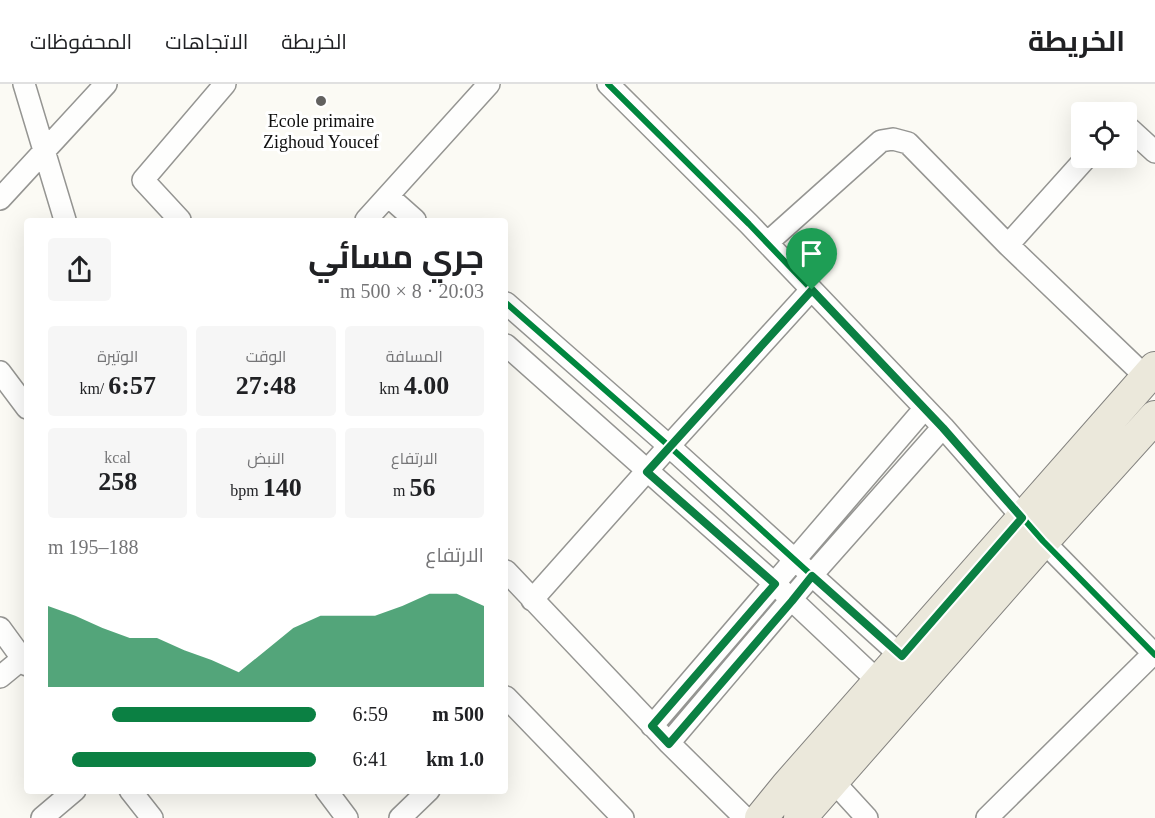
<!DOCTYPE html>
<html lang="ar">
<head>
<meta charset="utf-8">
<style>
  :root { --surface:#fff; --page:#f6f6f6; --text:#202124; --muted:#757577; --line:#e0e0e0; --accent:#0b8043 }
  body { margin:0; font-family:"Times New Roman",Cairo,serif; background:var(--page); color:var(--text); direction:rtl; height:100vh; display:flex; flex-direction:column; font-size:22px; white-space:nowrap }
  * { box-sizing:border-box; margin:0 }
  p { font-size:20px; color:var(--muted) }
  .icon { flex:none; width:33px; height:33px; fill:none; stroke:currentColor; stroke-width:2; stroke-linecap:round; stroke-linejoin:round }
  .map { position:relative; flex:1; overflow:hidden; direction:ltr }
  .side { position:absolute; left:24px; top:134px; width:484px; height:576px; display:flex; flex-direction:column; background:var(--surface); border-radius:6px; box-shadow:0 6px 24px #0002; direction:rtl }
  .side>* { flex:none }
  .fabs { position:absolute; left:1071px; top:18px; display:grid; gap:12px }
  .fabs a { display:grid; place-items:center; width:66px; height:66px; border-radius:6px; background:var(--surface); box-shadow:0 6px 24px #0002; font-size:30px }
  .pin { position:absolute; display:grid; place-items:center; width:51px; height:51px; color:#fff; margin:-62px -26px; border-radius:50% 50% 50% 0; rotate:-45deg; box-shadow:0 0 6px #0007 }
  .pin .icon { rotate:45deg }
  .round { display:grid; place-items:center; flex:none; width:63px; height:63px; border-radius:6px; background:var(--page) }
  .overview { display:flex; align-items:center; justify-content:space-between; height:102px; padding:0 24px }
  h1 { font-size:33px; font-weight:700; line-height:45px }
  .metrics { display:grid; grid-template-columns:repeat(3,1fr); gap:9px; height:102px; padding:6px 24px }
  .metrics div { display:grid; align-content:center; border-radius:6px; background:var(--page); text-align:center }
  .metrics b { font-size:26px; font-weight:700 }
  .metrics small { font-size:16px; font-weight:400 }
  .metrics p { font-size:16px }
  .chart { height:168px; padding:12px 24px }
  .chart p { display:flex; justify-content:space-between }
  .chart svg { width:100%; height:108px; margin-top:6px; fill:var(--accent); opacity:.7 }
  ul { padding:0 24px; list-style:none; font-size:20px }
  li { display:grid; grid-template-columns:96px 72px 1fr; align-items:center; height:45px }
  li i { height:15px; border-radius:8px; background:var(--accent) }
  header { display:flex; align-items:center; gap:36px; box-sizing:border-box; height:84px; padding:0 30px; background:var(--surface); border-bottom:2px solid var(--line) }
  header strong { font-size:28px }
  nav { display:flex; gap:33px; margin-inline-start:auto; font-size:21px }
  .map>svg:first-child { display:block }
</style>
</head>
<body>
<header>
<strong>الخريطة</strong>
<nav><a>الخريطة</a><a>الاتجاهات</a><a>المحفوظات</a></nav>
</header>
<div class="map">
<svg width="1155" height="734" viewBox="0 0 1155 734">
  <rect width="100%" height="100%" fill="#fbfaf4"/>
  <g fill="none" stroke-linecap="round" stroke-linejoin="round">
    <!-- minor casing -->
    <g stroke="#959592" stroke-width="24">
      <path id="minor" d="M24,0L65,136
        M608,0L749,140L943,343L1043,457L1155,571
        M1126,44L1131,46L1155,68
        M388,112L415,136
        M0,115L106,0
        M180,136L143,96L225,0
        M366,136L489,0
        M767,159L881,57L893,55L908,59L1008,161L1147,294
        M1008,161L1086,74
        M506,219L669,362L901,572
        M506,261L775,500L879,598
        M0,288L27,324
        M506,487L669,659L745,734
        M532,516L669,362L811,206
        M0,544L27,581
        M0,593L22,575
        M506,613L623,734
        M652,642L925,324
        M669,659L811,492L943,343
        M833,697L867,734
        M130,706L152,734
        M326,706L347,734
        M42,734L75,706
        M400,734L429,706
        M987,734L1155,568"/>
    </g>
    <!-- primary casing -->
    <g stroke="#83827f" stroke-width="34">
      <path id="primary" d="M761,734L787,702L1155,284
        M800,734L1043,457L1155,333"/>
    </g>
    <!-- minor -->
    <use href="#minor" stroke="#fefefd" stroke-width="21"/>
    <!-- primary -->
    <use href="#primary" stroke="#ebe8db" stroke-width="32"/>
    <!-- cycleway casing -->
    <g stroke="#fff" stroke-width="10">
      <path id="cycleway" d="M608,0L749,140L943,343L1043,457L1155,571
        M506,219L669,362L901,572"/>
    </g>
    <!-- cycleway -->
    <use href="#cycleway" stroke="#00873e" stroke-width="6"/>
  </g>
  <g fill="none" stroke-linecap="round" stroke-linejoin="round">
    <!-- route casing -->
    <g stroke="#fff" stroke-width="12">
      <path id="route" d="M812,206L943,344L1022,434L902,572L812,492L792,517L669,660L652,642L775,500L647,388Z"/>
    </g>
    <!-- route -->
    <use href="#route" stroke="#0b8043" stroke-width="8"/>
  </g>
  <!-- markers -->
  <circle fill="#62615f" stroke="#fff" stroke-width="2" cx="321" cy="17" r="6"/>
  <g text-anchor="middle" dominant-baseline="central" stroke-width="6" stroke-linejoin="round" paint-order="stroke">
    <!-- poi labels -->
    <g font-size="18" fill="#0f0f0f" stroke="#fff">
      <text x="321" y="37">Ecole primaire<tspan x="321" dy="21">Zighoud Youcef</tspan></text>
    </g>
  </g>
</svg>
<div class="fabs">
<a><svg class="icon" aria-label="locate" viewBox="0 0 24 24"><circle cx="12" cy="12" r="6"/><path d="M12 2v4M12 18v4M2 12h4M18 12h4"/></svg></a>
</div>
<div class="pin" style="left:812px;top:206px;background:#1e9e55"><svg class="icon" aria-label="arrive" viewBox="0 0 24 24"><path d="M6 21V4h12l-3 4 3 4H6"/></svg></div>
<section class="side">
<div class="overview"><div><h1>جري مسائي</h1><p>20:03 · 8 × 500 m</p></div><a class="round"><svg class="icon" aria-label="share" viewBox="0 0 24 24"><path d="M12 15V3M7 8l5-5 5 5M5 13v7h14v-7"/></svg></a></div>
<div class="metrics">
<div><p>المسافة</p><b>4.00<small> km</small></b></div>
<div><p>الوقت</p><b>27:48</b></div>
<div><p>الوتيرة</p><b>6:57<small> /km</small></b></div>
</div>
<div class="metrics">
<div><p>الارتفاع</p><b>56<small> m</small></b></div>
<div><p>النبض</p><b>140<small> bpm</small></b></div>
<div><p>kcal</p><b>258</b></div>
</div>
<div class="chart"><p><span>الارتفاع</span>188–195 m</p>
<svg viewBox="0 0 160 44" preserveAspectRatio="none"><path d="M0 44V11L10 15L20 20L30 24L40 24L50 29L60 33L70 38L80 29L90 20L100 15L110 15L120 15L130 11L140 6L150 6L160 11V44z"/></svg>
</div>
<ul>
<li><b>500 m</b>6:59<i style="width:76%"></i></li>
<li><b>1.0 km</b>6:41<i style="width:91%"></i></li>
</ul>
</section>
</div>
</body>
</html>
